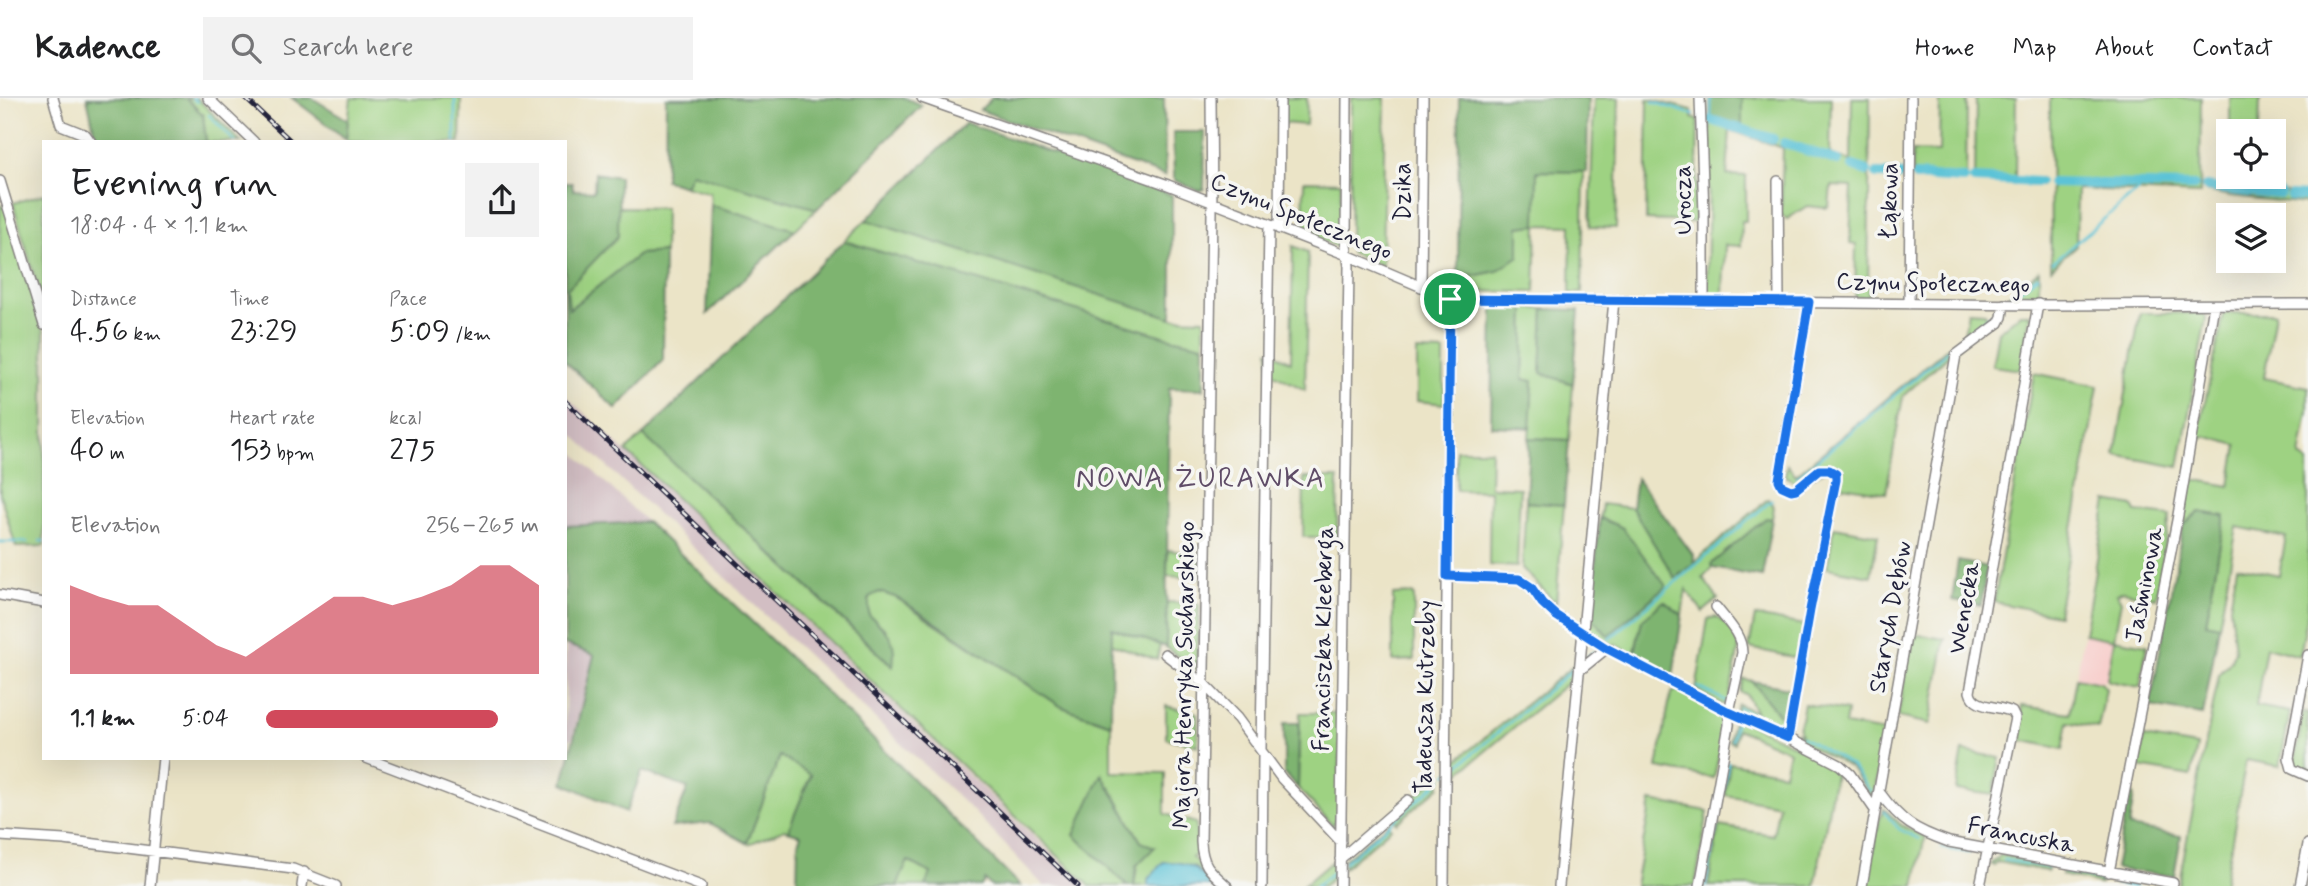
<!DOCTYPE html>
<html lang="en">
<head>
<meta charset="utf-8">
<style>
  :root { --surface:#fff; --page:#f2f2f2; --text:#202124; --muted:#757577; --line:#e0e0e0; --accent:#d1495b }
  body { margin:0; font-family:Mynerve,sans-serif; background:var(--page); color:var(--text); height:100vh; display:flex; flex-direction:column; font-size:26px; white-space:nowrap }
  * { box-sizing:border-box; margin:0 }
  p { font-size:23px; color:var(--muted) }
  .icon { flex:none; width:38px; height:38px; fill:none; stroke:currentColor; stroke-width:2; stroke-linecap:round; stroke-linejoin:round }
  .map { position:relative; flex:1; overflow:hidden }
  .panel { position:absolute; left:42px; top:42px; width:525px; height:620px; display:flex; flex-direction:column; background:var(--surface); border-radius:0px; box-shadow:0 7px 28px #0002 }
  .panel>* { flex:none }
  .fabs { position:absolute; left:2216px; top:21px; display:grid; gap:14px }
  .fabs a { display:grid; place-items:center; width:70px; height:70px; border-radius:0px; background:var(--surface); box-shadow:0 7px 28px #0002; font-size:35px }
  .pin { position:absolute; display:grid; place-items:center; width:60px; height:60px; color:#fff; margin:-30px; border:4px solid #fff; border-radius:50%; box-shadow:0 2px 7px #0007 }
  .round { display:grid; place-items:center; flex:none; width:74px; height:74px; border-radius:0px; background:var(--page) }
  .headline { display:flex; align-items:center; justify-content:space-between; height:119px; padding:0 28px }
  h1 { font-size:38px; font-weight:600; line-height:52px }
  .metrics { display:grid; grid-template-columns:repeat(3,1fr); gap:10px; height:119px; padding:7px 28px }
  .metrics div { display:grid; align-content:center }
  .metrics b { font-size:30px; font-weight:600 }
  .metrics small { font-size:19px; font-weight:400 }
  .metrics p { font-size:19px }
  .chart { height:196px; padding:14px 28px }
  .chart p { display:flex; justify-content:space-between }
  .chart svg { width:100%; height:126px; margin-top:7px; fill:var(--accent); opacity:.7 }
  ul { padding:0 28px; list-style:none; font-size:23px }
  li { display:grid; grid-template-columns:112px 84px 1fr; align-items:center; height:52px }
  li i { height:18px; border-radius:9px; background:var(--accent) }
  header { display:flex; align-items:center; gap:42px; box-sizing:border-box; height:98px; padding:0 35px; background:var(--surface); border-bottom:2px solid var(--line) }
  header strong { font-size:33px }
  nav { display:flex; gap:38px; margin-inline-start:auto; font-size:24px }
  .search { width:490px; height:63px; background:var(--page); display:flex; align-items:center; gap:18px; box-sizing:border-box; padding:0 24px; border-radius:0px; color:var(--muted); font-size:26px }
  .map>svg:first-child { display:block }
</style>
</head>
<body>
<header>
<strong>Kadence</strong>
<div class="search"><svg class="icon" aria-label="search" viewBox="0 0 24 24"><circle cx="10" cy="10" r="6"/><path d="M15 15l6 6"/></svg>Search here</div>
<nav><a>Home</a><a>Map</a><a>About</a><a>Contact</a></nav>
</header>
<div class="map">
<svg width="2308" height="788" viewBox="0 0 2308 788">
  <rect width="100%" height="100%" fill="#f6f6f2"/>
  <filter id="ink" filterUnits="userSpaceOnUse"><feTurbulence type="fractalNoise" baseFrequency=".0143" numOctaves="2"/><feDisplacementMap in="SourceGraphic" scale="14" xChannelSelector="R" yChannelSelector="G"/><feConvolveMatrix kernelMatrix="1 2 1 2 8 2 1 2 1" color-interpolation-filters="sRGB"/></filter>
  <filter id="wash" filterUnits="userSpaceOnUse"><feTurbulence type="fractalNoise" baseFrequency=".00686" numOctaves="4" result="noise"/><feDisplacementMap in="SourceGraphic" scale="28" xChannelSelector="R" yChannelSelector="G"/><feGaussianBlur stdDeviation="1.57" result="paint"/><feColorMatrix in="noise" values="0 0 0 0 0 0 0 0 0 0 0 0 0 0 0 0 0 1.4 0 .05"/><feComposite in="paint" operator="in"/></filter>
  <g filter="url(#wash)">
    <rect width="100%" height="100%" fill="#ebe4c7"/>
    <!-- built -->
    <path fill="#f7d0cd" d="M2084,536L2114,541L2107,581L2101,585L2076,580Z"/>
    <!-- industrial -->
    <path fill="#d2bec3" d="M565,297L1086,788H1044L971,711L565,329Z
      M566,347L647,424L565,428Z
      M566,546L594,557L572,641L565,640Z"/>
    <!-- green -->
    <path fill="#9ed282" stroke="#607a5e" stroke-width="2" d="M186,0H197L241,44H206L203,17Z
      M351,0H461L460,44H348L346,41Z
      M1284,0H1307L1306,27L1283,25Z
      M1351,0H1385L1382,168L1350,154Z
      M1594,0H1619L1616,130L1590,129Z
      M1742,0H1831L1830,56L1851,63L1852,0H1870L1868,199H1855L1856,147L1850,146L1852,89L1831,88L1829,108L1825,110L1807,108L1787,121L1781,117L1783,50L1730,32L1727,77L1746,78V123H1742L1741,148L1725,147L1723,196H1707L1710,18L1741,28Z
      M1940,0H1967L1966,84L1913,81L1912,53L1939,54Z
      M1976,0H2016L2015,80H2041V88L1975,84Z
      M2050,0H2201L2200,96L2077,91L2076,148L2051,170Z
      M2230,0H2260L2259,33H2230Z
      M1648,1L1692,12V20L1698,22L1696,124L1646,122Z
      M1537,73L1584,74L1582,195H1570L1571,128L1537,127L1535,194L1457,193L1458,181L1497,173L1519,129L1536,126Z
      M691,74L817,111L795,132L711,107L710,95L685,88Z
      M2230,79H2259V92L2308,97V106L2230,98L2205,93L2207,88L2230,89Z
      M1304,83L1341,84L1340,150L1303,135Z
      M44,96V212L13,105Z
      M0,106L1,109L6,108L44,234V448L16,449L0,396Z
      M618,109L665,110L664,154L640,156L569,211L566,191L618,138Z
      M866,122L1172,220L1204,221V247L1170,240L844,143Z
      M1293,148L1308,154L1305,292L1270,274L1269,253L1291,264Z
      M2039,172V199H2007Z
      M1525,210L1544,211L1541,275L1573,286L1569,342L1529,340L1533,283L1523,281Z
      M1968,213L1984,214L1989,221L1903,298L1886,395L1842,388C1843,379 1839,373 1832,369L1799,385H1796L1785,377L1787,367L1796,377L1964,236Z
      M2140,215H2203L2206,220L2179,369L2115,357Z
      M2224,215H2275L2264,280L2308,289V313L2300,359L2308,365V513L2300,558L2266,549L2256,608L2290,614L2280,668L2246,662L2224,788H2178L2219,577L2230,564L2235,553L2230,508L2237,468L2279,477L2286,439L2237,429L2219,528L2206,526L2225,418L2199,414L2183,428L2191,381L2230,388L2237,347L2205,338L2197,342Z
      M2020,216H2030L2021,272L1992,268L1998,234Z
      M1417,253L1444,254V306L1417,303Z
      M2034,275L2098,288L2058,517L1994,504Z
      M643,337L892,568L886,532L869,517V498L879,494L895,499L1062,609L1111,626V674L1165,675V716L1196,725L1197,756L1192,759L1221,788H1214L1194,768L1148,781V788H1134L1141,744L1111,690L1074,737L1128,788H1090L626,353Z
      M1456,352H1491L1490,389L1520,390L1517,469L1489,467L1490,393L1456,392Z
      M1304,380H1338L1337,439H1303Z
      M1768,401L1774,409L1772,421L1766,420L1711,466L1712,470L1703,480L1718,501L1703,514L1686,491L1682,517L1664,504L1642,522L1634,558L1615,546L1611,549L1589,533L1590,517L1608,538L1623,430L1600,420L1602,406L1632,410L1676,480Z
      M2107,403L2133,408L2136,414L2170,418L2156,500L2123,493L2117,496L2121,503L2114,541L2147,547L2140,589L2109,583L2107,581L2114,542L2084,536Z
      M1526,404L1564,407L1556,505L1522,470Z
      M1834,429L1878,437L1871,478L1827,470Z
      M1168,452L1200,457V480L1167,478Z
      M1414,496V562L1393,563V497Z
      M1167,504L1199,506L1196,572L1166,549Z
      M1755,518L1804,527L1798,560L1749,550Z
      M1715,519C1726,523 1737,537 1739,549L1728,606H1721L1696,592L1708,521Z
      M1112,530L1160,547L1157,562L1112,546Z
      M1912,536L1945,541L1930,626L1898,619Z
      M1572,569V581L1452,681V666Z
      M2076,580L2101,585L2106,591L2098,630L2068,624L2063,651L2016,641L2022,608L2070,615Z
      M1743,581L1752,583L1778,616L1787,623L1783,628L1787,630L1783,634L1735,613L1738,606L1756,615L1746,596L1740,594Z
      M1677,592L1721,614L1727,619L1714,680L1657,670L1671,595Z
      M1804,606L1847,613L1845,627L1885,634L1873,702L1850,669L1801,644L1797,635L1801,637L1799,632Z
      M1166,608L1197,615L1198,648L1166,640Z
      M2303,614L2308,615V674L2299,670L2295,664Z
      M1300,615H1341L1339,710L1333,728L1298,690Z
      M1739,621L1829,664L1838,671L1835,676L1815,788H1708L1719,728L1773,737L1779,707L1725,697L1730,665L1784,675L1789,653L1737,631L1734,645L1729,643L1733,625Z
      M2144,639L2197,648L2191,678L2139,669Z
      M1963,653L2000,660L1993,697L1956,692Z
      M780,658L811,676L788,733L785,731L749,746L747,745Z
      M1438,678L1440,688L1397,725L1392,718Z
      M1651,703L1708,713L1695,788H1635Z
      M1884,711L1901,727L1926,739L1923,747L1915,788H1867L1880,719Z
      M1388,726L1391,730L1344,770V762Z
      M2001,757L2050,766L2047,773L1998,764L1994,768L1991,766Z
      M907,763L932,775L926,788H897Z
      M1331,764L1336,778L1323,788H1303Z
      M2063,769L2102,778L2100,786L2061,777Z"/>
    <!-- forest -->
    <path fill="#7eb470" stroke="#506b56" stroke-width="2" d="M87,0H186L203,17L206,44H97Z
      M292,0H312L348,22L346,41Z
      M666,0H905L922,7L817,111L691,75L685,88L665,82Z
      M992,0H1164L1165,78L980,12Z
      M1459,0H1588L1587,74L1537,73L1536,127L1519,129V158L1497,173L1458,181Z
      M1710,0H1742V28L1710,18Z
      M966,25L1172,97V220L866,122Z
      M1173,34H1205L1204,91L1199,93L1174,82Z
      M595,75L619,79L618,138L567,191L569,211L640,156L664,154L663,262L616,311L565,263V85H572L573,92L594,93Z
      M711,107L795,132L707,216Z
      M844,143L1170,240L1204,247V291L1169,290L1166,549L1112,530L1111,626L1062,609L920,514L895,499L879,494L869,499V517C889,535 897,540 893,568L643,337Z
      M1493,210H1525L1523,281L1533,283L1530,330L1491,328Z
      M1544,211L1579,212L1573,286L1541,275Z
      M1529,340L1569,342L1564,407L1526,404Z
      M1636,380L1694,458L1693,466L1675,480L1632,410Z
      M2199,414L2225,418L2206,525L2219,528L2203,617L2150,608L2183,428Z
      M1600,420L1623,430L1666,488L1608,538L1590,517Z
      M1766,420L1772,421L1762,479L1712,470L1711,466Z
      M647,424L824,592L1020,788H991L985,782L981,788H926L931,775L908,763L897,788H797L798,745L801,737L788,733L811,677L780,658L747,745L710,725L672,729L688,690L642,673L626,714L563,685L594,557L565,546V428Z
      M1958,463L1987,469L1981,507L1952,502Z
      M1664,503L1682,517L1673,579L1634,558L1642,522Z
      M1752,583L1793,591L1787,623L1778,616Z
      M1284,625H1299L1298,690L1284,675Z
      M1102,676L1141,744L1155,749L1136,768L1134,788H1128L1074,737Z
      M2129,695L2134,696L2129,729L2181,738L2174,778L2115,771Z"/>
    <!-- water -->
    <path fill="#5bc3d7" stroke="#3e7289" stroke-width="2" d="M1163,764C1190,763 1196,770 1214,788H1148V781Z"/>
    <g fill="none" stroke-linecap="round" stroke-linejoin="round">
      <!-- stream -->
      <path stroke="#5bc3d7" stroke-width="2.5" d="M193,0L197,4
        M1653,4L1694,17
        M209,17L235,44
        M1707,21L1711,22V0
        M455,44V0
        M2053,164L2143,88
        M2012,198L2037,178
        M1797,379L1994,214
        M40,443H44
        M0,444H27
        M1609,541L1772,402
        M1587,559L1594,553
        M1698,589L1726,603
        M1739,610L1782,631
        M1802,639L1851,667L1870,693
        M1732,642L1735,626
        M1447,677L1571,573
        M1723,693L1728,664
        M1884,714L1899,731L1919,741
        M1941,750L1969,755
        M2004,762L2048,769
        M1344,765L1442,681
        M2063,773L2102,782
        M2115,785L2135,788
        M1316,788L1337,771
        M1705,788L1716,729"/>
      <!-- canal -->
      <path stroke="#5bc3d7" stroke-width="10" d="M1711,22L1773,41
        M1784,45L1838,63
        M1853,68L1867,73
        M1877,76L1906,77
        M1916,78L1964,81
        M1974,81L2039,84
        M2052,85L2194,88
        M2206,89L2250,94
        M2255,94L2280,96
        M2291,98L2308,99"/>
    </g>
  </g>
  <g filter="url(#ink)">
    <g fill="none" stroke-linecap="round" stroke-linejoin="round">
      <!-- minor casing -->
      <g stroke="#868381" stroke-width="12">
        <path id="minor" d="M53,0L61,27L86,37L91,44
          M208,0L254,44
          M922,0L1168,87L1347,157L1450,201L2043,207L2308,206
          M1211,0L1212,115L1201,744C1202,767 1210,773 1227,788
          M1700,0L1704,116V203
          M0,83L44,227
          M1778,83L1779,204
          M1279,131L1280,0
          M1421,189L1423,0
          M1909,206L1911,0
          M1447,478L1519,481L1531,489L1542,505L1555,517L1607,550L1729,614L1788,640L1840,667L1850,676L1875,712
          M0,497L44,505
          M1165,556L1204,586L1237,620L1282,681L1341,744
          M2308,557L2289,660L2292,671L2308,678
          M1580,572L1607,550
          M1788,640L1810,512L1836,382V376L1829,372H1819L1796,391L1791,392L1782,388L1779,382L1809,204
          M1261,651L1269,128
          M366,660L701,788
          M1880,695C1901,724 1915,732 1949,744L2173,785
          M0,738L64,742L293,771L336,788
          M1340,761L1408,702
          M2109,774L2178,417L2214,207
          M150,788L163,660
          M302,788L304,774
          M1262,788L1263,657
          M1340,788L1349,168L1346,147L1347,0
          M1444,788L1450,201
          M1559,788L1614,202
          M1700,788L1729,627V614L1742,555C1742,537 1727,523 1716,509
          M1862,788L1956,257L1999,225L2002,219L2004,206
          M1980,788L2015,620L2012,614C1998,607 1974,611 1970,594L2038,206
          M2300,788L2308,746"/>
      </g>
      <!-- minor -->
      <use href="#minor" stroke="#fff" stroke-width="9"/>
      <!-- rail casing -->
      <g stroke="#22223b" stroke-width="5">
        <path id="rail" d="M245,0L292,44
          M565,303L1078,788"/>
      </g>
      <!-- rail -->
      <use href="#rail" stroke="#f6f6f2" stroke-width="2.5" stroke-dasharray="8" stroke-linecap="butt"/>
    </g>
  </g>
  <g fill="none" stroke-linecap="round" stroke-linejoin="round" filter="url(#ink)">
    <!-- route casing -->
    <g stroke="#fff" stroke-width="14">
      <path id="route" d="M1450,201L1809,204L1779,382L1782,388L1791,392L1796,391L1819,372H1829L1836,376V382L1810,512L1788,640L1729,614L1606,550L1555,517L1542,505L1531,489L1519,481L1447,478Z"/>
    </g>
    <!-- route -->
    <use href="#route" stroke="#1a73e8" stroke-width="9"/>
  </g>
  <g text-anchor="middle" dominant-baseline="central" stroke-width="7" stroke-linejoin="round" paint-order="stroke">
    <!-- street labels -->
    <g font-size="24" fill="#22223b" stroke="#f6f6f2">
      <text transform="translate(1403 94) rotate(-90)">Dzika</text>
      <text transform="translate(1684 102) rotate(-91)">Urocza</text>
      <text transform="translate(1890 103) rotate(-89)">Łąkowa</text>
      <text transform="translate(1301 119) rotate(22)">Czynu Społecznego</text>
      <text transform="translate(1933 186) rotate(1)">Czynu Społecznego</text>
      <text transform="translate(2145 487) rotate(-79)">Jaśminowa</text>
      <text transform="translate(1965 510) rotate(-80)">Wenecka</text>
      <text transform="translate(1891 519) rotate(-80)">Starych Dębów</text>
      <text transform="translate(1324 541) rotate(-89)">Franciszka Kleeberga</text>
      <text transform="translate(1185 577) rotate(-89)">Majora Henryka Sucharskiego</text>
      <text transform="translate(1426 599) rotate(-89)">Tadeusza Kutrzeby</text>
      <text transform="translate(2021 738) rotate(11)">Francuska</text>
    </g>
    <!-- quarter labels -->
    <g font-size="28" letter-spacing="2" fill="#5f4c67" stroke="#f6f6f2">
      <text x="1201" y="381">NOWA ŻURAWKA</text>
    </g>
  </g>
</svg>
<div class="fabs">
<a><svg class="icon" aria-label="locate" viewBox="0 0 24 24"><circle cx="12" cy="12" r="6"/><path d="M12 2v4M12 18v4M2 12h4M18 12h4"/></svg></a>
<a><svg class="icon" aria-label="layers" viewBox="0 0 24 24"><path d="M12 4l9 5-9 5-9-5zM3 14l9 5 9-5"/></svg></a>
</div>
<div class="pin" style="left:1450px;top:201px;background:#1e9e55"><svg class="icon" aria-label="arrive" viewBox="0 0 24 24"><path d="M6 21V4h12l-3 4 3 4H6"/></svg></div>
<section class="panel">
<div class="headline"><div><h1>Evening run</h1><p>18:04 · 4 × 1.1 km</p></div><a class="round"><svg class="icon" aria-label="share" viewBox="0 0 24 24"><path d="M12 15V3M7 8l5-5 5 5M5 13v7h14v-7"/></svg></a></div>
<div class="metrics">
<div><p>Distance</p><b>4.56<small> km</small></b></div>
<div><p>Time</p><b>23:29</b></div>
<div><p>Pace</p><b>5:09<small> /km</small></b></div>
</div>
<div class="metrics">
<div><p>Elevation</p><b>40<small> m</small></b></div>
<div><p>Heart rate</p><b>153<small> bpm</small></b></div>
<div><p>kcal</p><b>275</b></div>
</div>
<div class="chart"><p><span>Elevation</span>256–265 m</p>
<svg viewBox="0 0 160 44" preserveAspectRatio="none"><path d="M0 44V13L10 17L20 20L30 20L40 27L50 34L60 38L70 31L80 24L90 17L100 17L110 20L120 17L130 13L140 6L150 6L160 13V44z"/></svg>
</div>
<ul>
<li><b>1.1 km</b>5:04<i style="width:85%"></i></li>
</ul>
</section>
</div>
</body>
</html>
